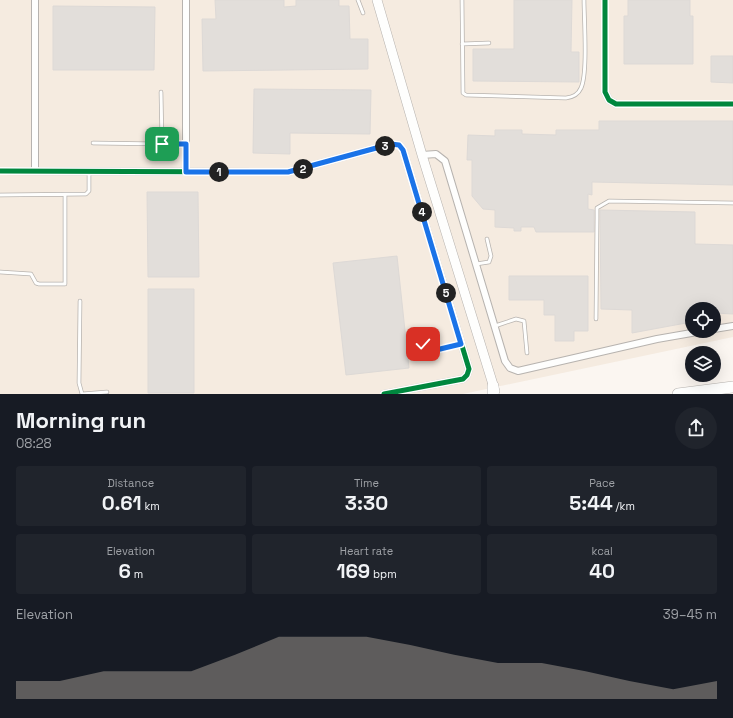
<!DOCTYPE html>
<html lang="en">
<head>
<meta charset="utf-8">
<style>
  :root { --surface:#171b24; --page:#20242c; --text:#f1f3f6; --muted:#9ea1a6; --accent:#7c7874 }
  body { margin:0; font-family:"Space Grotesk",sans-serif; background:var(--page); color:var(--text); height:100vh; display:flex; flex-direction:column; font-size:15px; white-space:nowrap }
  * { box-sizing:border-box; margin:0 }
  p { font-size:13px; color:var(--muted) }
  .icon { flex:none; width:22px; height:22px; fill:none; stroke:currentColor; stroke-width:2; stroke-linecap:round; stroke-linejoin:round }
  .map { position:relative; height:394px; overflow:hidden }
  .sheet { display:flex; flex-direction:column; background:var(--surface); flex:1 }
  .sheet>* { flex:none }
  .fabs { position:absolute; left:685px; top:302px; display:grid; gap:8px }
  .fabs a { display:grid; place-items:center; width:36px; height:36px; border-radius:50%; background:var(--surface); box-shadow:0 4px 16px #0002; font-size:20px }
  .pin { position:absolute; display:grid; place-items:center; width:34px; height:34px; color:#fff; margin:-17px; border-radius:8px; box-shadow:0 2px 6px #0006 }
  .km { position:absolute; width:20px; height:20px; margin:-10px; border-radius:50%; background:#222; color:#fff; font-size:11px; line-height:20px; text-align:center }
  .round { display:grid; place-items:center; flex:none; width:42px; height:42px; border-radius:21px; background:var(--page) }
  .overview { display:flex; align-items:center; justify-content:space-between; height:68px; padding:0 16px }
  h1 { font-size:22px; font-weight:800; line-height:30px }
  .figures { display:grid; grid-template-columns:repeat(3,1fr); gap:6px; height:68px; padding:4px 16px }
  .figures div { display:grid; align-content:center; border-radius:4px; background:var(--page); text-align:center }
  .figures b { font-size:20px; font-weight:800 }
  .figures small { font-size:11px; font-weight:400 }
  .figures p { font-size:11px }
  .chart { height:112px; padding:8px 16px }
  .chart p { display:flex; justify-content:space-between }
  .chart svg { width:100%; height:72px; margin-top:4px; fill:var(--accent); opacity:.7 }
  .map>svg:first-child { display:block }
</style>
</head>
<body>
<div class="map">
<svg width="733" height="394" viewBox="0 0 733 394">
  <rect width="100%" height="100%" fill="#fbf6f1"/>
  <!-- built -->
  <path fill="#f5ebe0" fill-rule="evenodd" d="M0,0H733V337L463,394H0ZM692,309H714V331H692Z"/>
  <!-- building -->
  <path fill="#e2deda" stroke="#ddd9d6" d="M215,0H284V7L296,6V0H339V6H349L350,39H368V69L203,71L202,19H216Z
    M514,0H572L571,52H579V82L473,81V49H514Z
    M628,0H690V16H693V64H624V16H628Z
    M53,6L155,7L154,70H53Z
    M711,56H733V83L711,82Z
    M254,89L371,90L370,134L290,133V154L253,153Z
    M599,121H733V185L592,182V195L588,194V209L594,210V232H536L534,227H521V231H514V228L495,227V210L483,209L472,196V160H467L468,135L495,136V130H522V134L556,135V130H599Z
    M147,192H198L199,277H148Z
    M600,210L695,212V244L733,245V314L714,313V309H692V312L687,313L686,323L632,333V310L601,309Z
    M397,256L409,368L346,375L333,263Z
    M509,276H588V331H574V341H555V315H544V300H509Z
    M148,289H194V393H148Z"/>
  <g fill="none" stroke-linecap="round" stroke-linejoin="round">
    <!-- lane casing -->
    <g stroke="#b7b3af" stroke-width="4.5">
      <path id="lane" d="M358,0L363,13
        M462,0L463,93L466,95L566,98C573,97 578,95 581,88C588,73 584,19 584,0
        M462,44L489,43
        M161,92L162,144H186
        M93,143L162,144
        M0,195L86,194L89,191V171
        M476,264L489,262L491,256L487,239
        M0,272L31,274L36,283L39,284H65V195
        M80,301L79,383L82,394
        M596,319L597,218V208L609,201L733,203
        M495,326L516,319L524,321L527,353
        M423,344L436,350L461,344
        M82,394L107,392"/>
    </g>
    <!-- street casing -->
    <g stroke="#b7b3af" stroke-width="8">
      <path id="street" d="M35,0V171
        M186,0V172
        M605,0V92L609,100L616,104H733
        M422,155L436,154L445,161L505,361L510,368L518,371L657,339L703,331
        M0,171L288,172L391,144L399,145L403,150L469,369L467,375L463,379L384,394
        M714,329L733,326"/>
    </g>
    <!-- secondary casing -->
    <g stroke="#b7b3af" stroke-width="10">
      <path id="secondary" d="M377,0L422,155L495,391"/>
    </g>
    <!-- highway casing -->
    <g stroke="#b7b3af" stroke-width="12">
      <path id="highway" d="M493,394V386
        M678,394L733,387"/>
    </g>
    <!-- lane -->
    <use href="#lane" stroke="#fefefd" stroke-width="3"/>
    <!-- street -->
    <use href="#street" stroke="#fefefd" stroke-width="6"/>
    <!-- secondary -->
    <use href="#secondary" stroke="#fefefd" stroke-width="9"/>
    <!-- highway -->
    <use href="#highway" stroke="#fefefd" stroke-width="11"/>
    <!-- cycleway casing -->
    <g stroke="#fff" stroke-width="8">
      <path id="cycleway" d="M605,0V92L609,100L616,104H733
        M0,171L288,172L391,144L399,145L403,150L469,369L467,375L463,379L384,394"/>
    </g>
    <!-- cycleway -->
    <use href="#cycleway" stroke="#00873e" stroke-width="5"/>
  </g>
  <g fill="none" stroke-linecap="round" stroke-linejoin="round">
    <!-- route casing -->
    <g stroke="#fff" stroke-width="8">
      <path id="route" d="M162,144H186V172H288L391,144L399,145L403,150L461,344L436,350L423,344"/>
    </g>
    <!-- route -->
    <use href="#route" stroke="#1a73e8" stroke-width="5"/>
  </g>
</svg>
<div class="fabs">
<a><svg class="icon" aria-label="locate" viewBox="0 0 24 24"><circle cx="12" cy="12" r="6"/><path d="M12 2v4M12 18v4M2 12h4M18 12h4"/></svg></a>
<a><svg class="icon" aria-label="layers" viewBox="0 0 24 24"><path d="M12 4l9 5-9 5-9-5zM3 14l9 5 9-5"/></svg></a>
</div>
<div class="pin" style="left:162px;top:144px;background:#1e9e55"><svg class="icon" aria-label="arrive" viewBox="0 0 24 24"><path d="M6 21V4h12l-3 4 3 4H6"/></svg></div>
<div class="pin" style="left:423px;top:344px;background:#d93025"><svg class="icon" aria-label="check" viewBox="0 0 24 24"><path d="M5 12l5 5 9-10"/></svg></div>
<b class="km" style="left:219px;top:172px">1</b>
<b class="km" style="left:303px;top:169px">2</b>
<b class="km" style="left:385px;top:146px">3</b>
<b class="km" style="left:422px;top:212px">4</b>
<b class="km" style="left:446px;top:293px">5</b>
</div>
<section class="sheet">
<div class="overview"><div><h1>Morning run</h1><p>08:28</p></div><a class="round"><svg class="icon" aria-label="share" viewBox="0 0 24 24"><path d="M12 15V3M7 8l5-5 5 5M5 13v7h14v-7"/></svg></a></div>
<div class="figures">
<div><p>Distance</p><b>0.61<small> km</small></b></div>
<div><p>Time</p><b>3:30</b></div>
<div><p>Pace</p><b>5:44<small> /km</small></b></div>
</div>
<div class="figures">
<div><p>Elevation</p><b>6<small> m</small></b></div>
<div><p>Heart rate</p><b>169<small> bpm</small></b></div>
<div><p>kcal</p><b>40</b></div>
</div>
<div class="chart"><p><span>Elevation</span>39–45 m</p>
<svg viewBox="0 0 160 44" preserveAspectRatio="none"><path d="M0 44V33L10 33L20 27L30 27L40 27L50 17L60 6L70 6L80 6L90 11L100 17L110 22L120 22L130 27L140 33L150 38L160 33V44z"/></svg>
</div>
</section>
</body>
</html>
